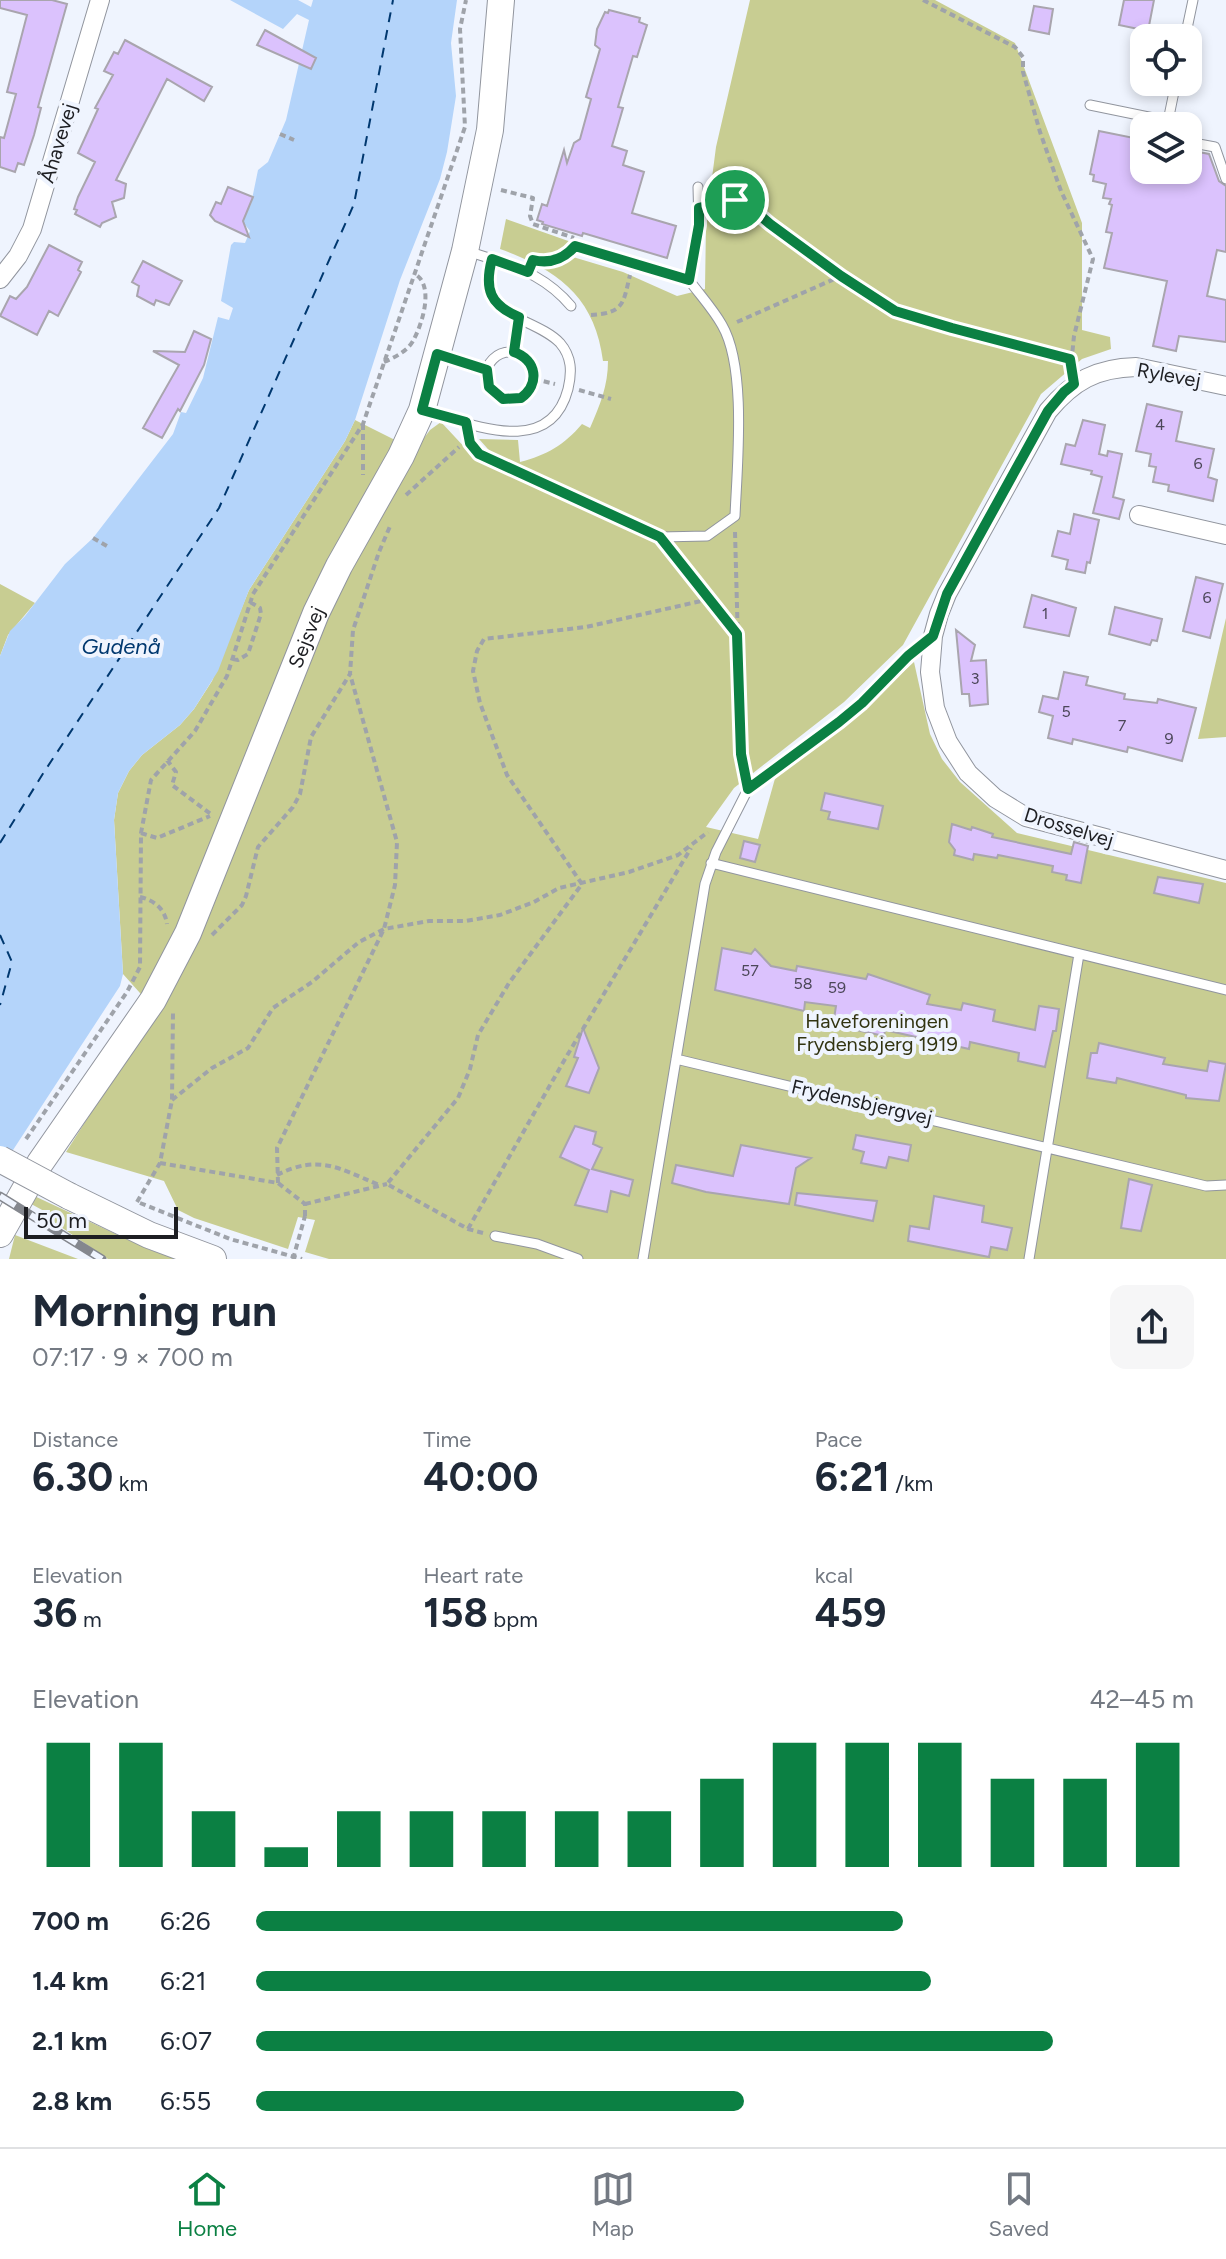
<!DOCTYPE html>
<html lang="en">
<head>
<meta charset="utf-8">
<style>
  :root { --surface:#fff; --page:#f6f6f7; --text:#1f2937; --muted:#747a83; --line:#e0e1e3; --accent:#0b8043 }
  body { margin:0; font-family:Figtree,sans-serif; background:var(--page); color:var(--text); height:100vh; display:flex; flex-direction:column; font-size:30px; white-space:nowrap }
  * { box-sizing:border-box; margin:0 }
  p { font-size:26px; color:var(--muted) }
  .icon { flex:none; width:44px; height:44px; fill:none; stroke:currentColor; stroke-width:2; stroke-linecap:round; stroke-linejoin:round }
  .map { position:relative; height:1259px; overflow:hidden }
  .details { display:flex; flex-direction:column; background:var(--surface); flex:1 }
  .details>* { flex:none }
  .fabs { position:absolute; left:1130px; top:24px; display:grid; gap:16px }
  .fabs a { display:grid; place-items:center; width:72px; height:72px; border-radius:16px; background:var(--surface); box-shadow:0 4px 12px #0003; font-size:40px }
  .scale { position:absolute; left:24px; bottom:20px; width:154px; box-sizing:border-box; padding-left:8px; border:4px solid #1d1e22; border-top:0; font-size:22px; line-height:28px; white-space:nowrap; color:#1d1e22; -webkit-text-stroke:6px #eff4fe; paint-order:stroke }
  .pin { position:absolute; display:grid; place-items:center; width:68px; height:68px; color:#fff; margin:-34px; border:4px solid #fff; border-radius:50%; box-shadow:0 2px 8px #0007 }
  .round { display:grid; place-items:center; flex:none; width:84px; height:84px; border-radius:16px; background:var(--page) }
  .headline { display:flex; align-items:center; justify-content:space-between; height:136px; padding:0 32px }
  h1 { font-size:44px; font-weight:700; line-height:60px }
  .figures { display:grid; grid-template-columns:repeat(3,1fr); gap:12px; height:136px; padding:8px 32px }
  .figures div { display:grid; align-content:center }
  .figures b { font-size:40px; font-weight:700 }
  .figures small { font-size:22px; font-weight:400 }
  .figures p { font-size:22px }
  .chart { height:224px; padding:16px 32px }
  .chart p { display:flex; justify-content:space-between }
  .chart svg { width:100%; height:144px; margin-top:8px; stroke:var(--accent); stroke-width:6 }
  ul { padding:0 32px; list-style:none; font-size:26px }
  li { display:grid; grid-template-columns:128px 96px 1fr; align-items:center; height:60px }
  li i { height:20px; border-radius:10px; background:var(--accent) }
  .dock { display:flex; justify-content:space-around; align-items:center; height:112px; border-top:2px solid var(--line); background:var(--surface); font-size:22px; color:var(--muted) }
  .dock a { display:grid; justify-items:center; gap:4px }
  .dock .selected { color:var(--accent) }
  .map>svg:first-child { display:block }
</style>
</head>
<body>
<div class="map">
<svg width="1226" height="1259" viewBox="0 0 1226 1259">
  <rect width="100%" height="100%" fill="#eff4fe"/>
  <!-- green -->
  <path fill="#c8cd92" d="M750,0H935L1015,43L1082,223V330L1110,337L1111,349L1082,359L1041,394L903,645L844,702L734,788L706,827L758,839L776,775L853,717L914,662L930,734L942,759L960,782L1017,833L1226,883V1259H329L305,1252L315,1220L298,1217L288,1249L194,1218L178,1210L164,1181L66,1152L156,1011L123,974L114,820L118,793L129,771L142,755L180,725L194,709L212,681L249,590L345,441L355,420L415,450L430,430L441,422L468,451L495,457L479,439L518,440L520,462C547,455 564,445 582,424L590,428C600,405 608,386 608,361H603C595,297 558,270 500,249L506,219L574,243L573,257L623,272L677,296L705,289L706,224L716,147Z
    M0,584L35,603L8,635L0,656Z
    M1226,618V737L1198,739Z
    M30,1194L148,1249L176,1259H108L52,1221L53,1216L24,1200Z
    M15,1235L78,1259H9Z"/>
  <!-- water -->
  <path fill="#b4d4fa" d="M230,0H298L311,7L313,0H457L451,43L456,96L447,152L440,179L400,280L355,420L345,441L249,590L218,671L194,709L180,725L142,755L129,771L118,793L114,820L123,974L120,986L0,1170V656L10,631L25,616L65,564L93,538L173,434L181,412L186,413L203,378L218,317L229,320L233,308L221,301L231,245L234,242L245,243L250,231L242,221L251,204L258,170L268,162L286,120L309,20L297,14L283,29Z"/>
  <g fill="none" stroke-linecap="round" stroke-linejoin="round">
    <!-- ferry -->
    <path stroke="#00386f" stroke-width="2" stroke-dasharray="10 8" stroke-linecap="butt" d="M0,843L44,772L219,508L354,204L393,0
      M0,935L12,962L0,1005"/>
  </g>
  <!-- building -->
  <path fill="#dbc2fd" stroke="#a9a5ae" stroke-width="2" d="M0,0H52L67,4L38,107L41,108L34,135L24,165L18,163L15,172L0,167V137L4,138L16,94L7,92L27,15L0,8Z
    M1124,0H1154L1148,31L1119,25Z
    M1034,6L1053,9L1049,34L1029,30Z
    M609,10L640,18L639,22L647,25L637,57L633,56L618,107L623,108L612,146L627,151L623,165L644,172L632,213L676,226L667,258L583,233L582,236L542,224L543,222L537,220L542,204L547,206L564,150L567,163L574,143L580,139L591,99L586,97L600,49L595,45L597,29L605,12L608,13Z
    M265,30L316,58L311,69L257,45Z
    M125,40L212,87L204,101L167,79L116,180L126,184L124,198L112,202L116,217L102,223L100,227L75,214L77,210L74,209L78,197L95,162L78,153L98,109L95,108L113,75L104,71L114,52L118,54Z
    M1099,131L1144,140V170H1188V150L1209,154L1219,181L1226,186V252L1217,250L1207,296L1226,300V342L1179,336L1176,351L1153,346L1167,281L1104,268L1112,233L1106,232L1112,205L1109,204L1111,199L1103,198L1106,184L1093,181L1094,175L1090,174Z
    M228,187L253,197L243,221L249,237L215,221L210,215L216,202L221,204Z
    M49,245L82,262L78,270L81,272L58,316L49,311L37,335L0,316L10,296L16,299L27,287Z
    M143,261L182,281L169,305L156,300L154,305L137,296L139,286L132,282Z
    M194,331L211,339L204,365L180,411L178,409L162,438L143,428L179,365L153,351L185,352Z
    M1147,404L1182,412L1176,441L1214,449L1208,477L1217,480L1213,501L1168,491L1169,485L1153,482L1156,467L1149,466L1151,454L1136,451Z
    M1083,420L1105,425L1099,454L1107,456L1108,451L1122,454L1113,497L1124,500L1119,519L1093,513L1102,477L1091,474L1092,471L1061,464L1066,444L1075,446Z
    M1074,514L1099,520L1090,563L1087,562L1085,573L1066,569L1068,560L1052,556L1058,531L1070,534Z
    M1196,577L1223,584L1210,638L1183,631Z
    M1032,595L1076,608L1069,636L1024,627Z
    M1115,607L1162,619L1157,641L1152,640L1150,645L1109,634Z
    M956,630L975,645L971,661L986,660L988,704L970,706L969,694H962Z
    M1064,672L1088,677L1086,685L1125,694L1124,699L1157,703L1158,699L1196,708L1182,761L1128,747L1127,752L1073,739L1072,744L1048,738L1053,716L1039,712L1043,696L1058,699Z
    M825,793L883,806L878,829L828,819L830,812L821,810Z
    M952,824L971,830L972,827L993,834L992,837L1071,854L1074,842L1088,846L1081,883L1066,880L1067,875L1052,872L1053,866L998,855L997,858L974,854L973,860L954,855L955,850L949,842Z
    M744,841L760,845L755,862L740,858Z
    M1158,877L1203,884L1199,903L1154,893Z
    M722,948L751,954L755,949L771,966L796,971L797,966L866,979L868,974L930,995L927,1004L961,1010L963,1003L995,1010L993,1021L1035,1030L1039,1006L1059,1009L1056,1031H1053L1045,1067L1018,1061L1019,1053L970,1042L969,1049L885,1030L884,1036L833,1025L836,1006L805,1002L804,1011L715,990Z
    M583,1028L599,1068L589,1093L566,1086L578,1058L574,1057Z
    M1099,1043L1165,1058L1163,1064L1207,1071L1209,1061L1226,1064L1219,1101L1186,1098V1095L1117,1078L1116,1083L1087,1078L1091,1053H1097Z
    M575,1126L596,1132L593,1144L602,1148L592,1169L633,1180L629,1196L611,1191L607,1212L575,1205L589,1170L560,1157Z
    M856,1135L911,1145L908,1161L889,1157L886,1168L861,1163L864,1152L853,1149Z
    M741,1145L811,1158L796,1168L789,1204L706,1192L672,1183L676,1165L733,1176Z
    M1129,1179L1152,1185L1141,1231L1121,1228Z
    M797,1193L877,1201L873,1221L795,1205Z
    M934,1196L984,1206L982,1222L1012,1228L1007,1250L991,1247L989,1257L908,1241L910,1226L929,1229Z"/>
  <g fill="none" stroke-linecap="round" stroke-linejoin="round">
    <!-- lane casing -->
    <g stroke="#91959e" stroke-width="11">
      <path id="lane" d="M1185,38L1193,0
        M1090,105L1168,121L1176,82
        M1188,142L1215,147L1226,179
        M582,248L689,280
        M492,259C524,269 549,280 571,306
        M514,352L519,317
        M486 376a24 24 0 1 1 48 0a24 24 0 1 1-48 0Z
        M425,411C472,424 550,459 568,389C572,372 572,357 560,343C541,323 501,318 490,295C485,284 489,269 492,259L467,251
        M466,422L470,443L479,454L660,537L707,536L735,516C737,466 747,368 722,325C713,309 700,295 689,280L699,225L698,187
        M711,863L1226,990
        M676,1059L1206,1186L1226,1185
        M495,1236L537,1244L578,1259
        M643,1259L705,884L716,852L748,789L839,722L930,638
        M1029,1259L1079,954"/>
    </g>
    <!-- street casing -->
    <g stroke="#91959e" stroke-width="20">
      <path id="street" d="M0,279L18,256L32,229L100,0
        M1226,386L1136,367C1096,368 1073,381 1048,411L947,594L939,614L933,636L930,672L935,708L948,742L968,773L995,798L1026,817L1226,870
        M1139,515L1226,535"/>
    </g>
    <!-- secondary casing -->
    <g stroke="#91959e" stroke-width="28">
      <g id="secondary">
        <path d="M69,1196L149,1235L213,1259"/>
        <path id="s1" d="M0,1234L40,1163L153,1000L188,933L316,613L339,566L401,456L422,410L465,251L490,130L501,0"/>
      </g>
    </g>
    <!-- path -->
    <path stroke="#9fa3aa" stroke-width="4" stroke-dasharray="6 4" stroke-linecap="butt" d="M923,0L1015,47L1023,57V72L1040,132L1061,191L1093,259L1074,336L1071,366
      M280,134L294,140
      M501,190L533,198L530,216L533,224L574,238
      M711,205L735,200L747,204L770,224L841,276L895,311L952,328L1070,359
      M541,262L554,261L570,252
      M591,315C624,313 623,304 630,275
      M737,322L841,276
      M459,361L487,370
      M384,362C396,357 409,350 414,339C423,322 434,285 415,274
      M534,379L555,384
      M579,390L611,399
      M363,424V475
      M406,495L459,447
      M735,532L741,754L745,775
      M93,538L107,546
      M671,552L736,632
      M233,659L238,660L248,654L261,614L260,608L250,602
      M167,760L176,772L172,785L212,815
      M141,833L157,838L210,816
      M582,884L507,775L480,703L473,671L477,651L484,639L586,627L710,599
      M140,897C154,900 165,909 167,924
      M212,935L242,905L246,896L258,847L293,807L300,794L311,737L350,674L353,630L379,552L391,524
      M172,1100L212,1068L248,1048L273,1008L312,982L359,942L384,929L429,921H466L500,915L534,902L559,888L629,872L678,855L708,832
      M26,1139L127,992L140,967L141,833L151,780L195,731L227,676L253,594L363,424L465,127L460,29L466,0
      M160,1163L278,1183L305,1204V1216
      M277,1175C318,1154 339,1168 379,1185
      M278,1183L277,1148L384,929L395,885L397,842L350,674
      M137,1202L160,1163L172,1100L173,1012
      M140,1203L230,1239L302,1259
      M305,1204L387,1184
      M468,1229L565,1059L691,848
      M483,1233L468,1229L387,1184L458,1098L470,1069L478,1035L509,983L582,884"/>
    <!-- lane -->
    <use href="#lane" stroke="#fff" stroke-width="9"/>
    <!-- street -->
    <use href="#street" stroke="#fff" stroke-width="18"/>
    <!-- secondary -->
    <use href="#secondary" stroke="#fff" stroke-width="26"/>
    <!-- rail casing -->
    <g stroke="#84878e" stroke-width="9">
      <path id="rail" d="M0,1196L102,1259"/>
    </g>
    <!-- rail -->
    <use href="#rail" stroke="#eff4fe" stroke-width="6" stroke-dasharray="18" stroke-linecap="butt"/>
    <!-- secondary-bridge casing -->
    <g stroke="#91959e" stroke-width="28" stroke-linecap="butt">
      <path id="secondary-bridge" d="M0,1159L69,1196"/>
    </g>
    <!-- path-bridge -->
    <path stroke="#9fa3aa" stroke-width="4" stroke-dasharray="6 4" stroke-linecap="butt" d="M293,1259L305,1216"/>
    <!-- secondary-bridge -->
    <use href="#secondary-bridge" stroke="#fff" stroke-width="26"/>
  </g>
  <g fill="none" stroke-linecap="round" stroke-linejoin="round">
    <!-- route casing -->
    <g stroke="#fff" stroke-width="16">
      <path id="route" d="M735,200L747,204L770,224L841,276L895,311L952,328L1070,359L1074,384L1064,392L1048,411L947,594L933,636L908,656L862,703L839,722L748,789L741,754L737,634L660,537L479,454L470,443L466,422L422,410L437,354L487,370L489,387L503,399L521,398C540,384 537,360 514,352L519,317C490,305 484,289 492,259L528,272L533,260C550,264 564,259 575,246L689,280L699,225V208Z"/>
    </g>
    <!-- route -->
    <use href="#route" stroke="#0b8043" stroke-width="10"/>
  </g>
  <g text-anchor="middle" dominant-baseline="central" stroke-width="8" stroke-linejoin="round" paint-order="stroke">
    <!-- number labels -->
    <g font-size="16" fill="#4c4759">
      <text x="1160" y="424">4</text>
      <text x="1198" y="463">6</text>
      <text x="1207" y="597">6</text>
      <text x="1045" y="613">1</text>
      <text x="975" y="678">3</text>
      <text x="1066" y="711">5</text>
      <text x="1122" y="725">7</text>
      <text x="1169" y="738">9</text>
      <text x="750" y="970">57</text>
      <text x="803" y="983">58</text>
      <text x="837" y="987">59</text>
    </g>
    <!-- street labels -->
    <g font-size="20" fill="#1d1e22" stroke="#eff4fe">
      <text transform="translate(58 143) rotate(-73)">Åhavevej</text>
      <text transform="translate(1169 375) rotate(10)">Rylevej</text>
      <text stroke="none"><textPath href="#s1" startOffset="674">Sejsvej</textPath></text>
      <text transform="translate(1069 827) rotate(17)">Drosselvej</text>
      <text transform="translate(862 1102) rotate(13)">Frydensbjergvej</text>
    </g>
    <!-- park labels -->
    <g font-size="20" fill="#323411" stroke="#eff4fe">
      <text x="877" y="1021">Haveforeningen<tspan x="877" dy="23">Frydensbjerg 1919</tspan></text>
    </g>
    <!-- water labels -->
    <g font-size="22" font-style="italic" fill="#00386f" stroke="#eff4fe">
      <text x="121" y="646">Gudenå</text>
    </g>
  </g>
</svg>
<div class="fabs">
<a><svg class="icon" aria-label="locate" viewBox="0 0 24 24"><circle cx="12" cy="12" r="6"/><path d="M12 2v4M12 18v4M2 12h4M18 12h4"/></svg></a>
<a><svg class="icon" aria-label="layers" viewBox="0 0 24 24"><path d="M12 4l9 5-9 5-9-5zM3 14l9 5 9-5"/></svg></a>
</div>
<div class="scale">50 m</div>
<div class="pin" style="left:735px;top:200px;background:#1e9e55"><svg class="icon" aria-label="arrive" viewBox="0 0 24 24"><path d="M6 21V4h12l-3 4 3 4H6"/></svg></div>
</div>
<section class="details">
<div class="headline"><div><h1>Morning run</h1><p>07:17 · 9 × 700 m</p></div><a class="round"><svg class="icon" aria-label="share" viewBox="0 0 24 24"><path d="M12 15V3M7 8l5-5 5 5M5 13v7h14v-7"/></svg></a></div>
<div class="figures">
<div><p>Distance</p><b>6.30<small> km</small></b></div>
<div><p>Time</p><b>40:00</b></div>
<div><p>Pace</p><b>6:21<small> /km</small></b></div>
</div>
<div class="figures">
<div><p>Elevation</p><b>36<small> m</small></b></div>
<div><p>Heart rate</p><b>158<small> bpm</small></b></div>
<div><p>kcal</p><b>459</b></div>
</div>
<div class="chart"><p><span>Elevation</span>42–45 m</p>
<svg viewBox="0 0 160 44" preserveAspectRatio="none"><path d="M5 44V6M15 44V6M25 44V27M35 44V38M45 44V27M55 44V27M65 44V27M75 44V27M85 44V27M95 44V17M105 44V6M115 44V6M125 44V6M135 44V17M145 44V17M155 44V6"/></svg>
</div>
<ul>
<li><b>700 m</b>6:26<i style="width:69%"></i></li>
<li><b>1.4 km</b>6:21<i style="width:72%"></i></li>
<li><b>2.1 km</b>6:07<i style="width:85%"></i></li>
<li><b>2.8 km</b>6:55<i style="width:52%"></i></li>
</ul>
</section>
<nav class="dock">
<a class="selected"><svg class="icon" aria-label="home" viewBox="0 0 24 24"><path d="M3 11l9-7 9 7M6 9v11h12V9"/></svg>Home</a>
<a><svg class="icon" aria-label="map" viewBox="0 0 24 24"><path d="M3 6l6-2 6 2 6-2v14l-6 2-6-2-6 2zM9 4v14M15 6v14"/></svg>Map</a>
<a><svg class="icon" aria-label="saved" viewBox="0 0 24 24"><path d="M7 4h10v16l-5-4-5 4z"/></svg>Saved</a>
</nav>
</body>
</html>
